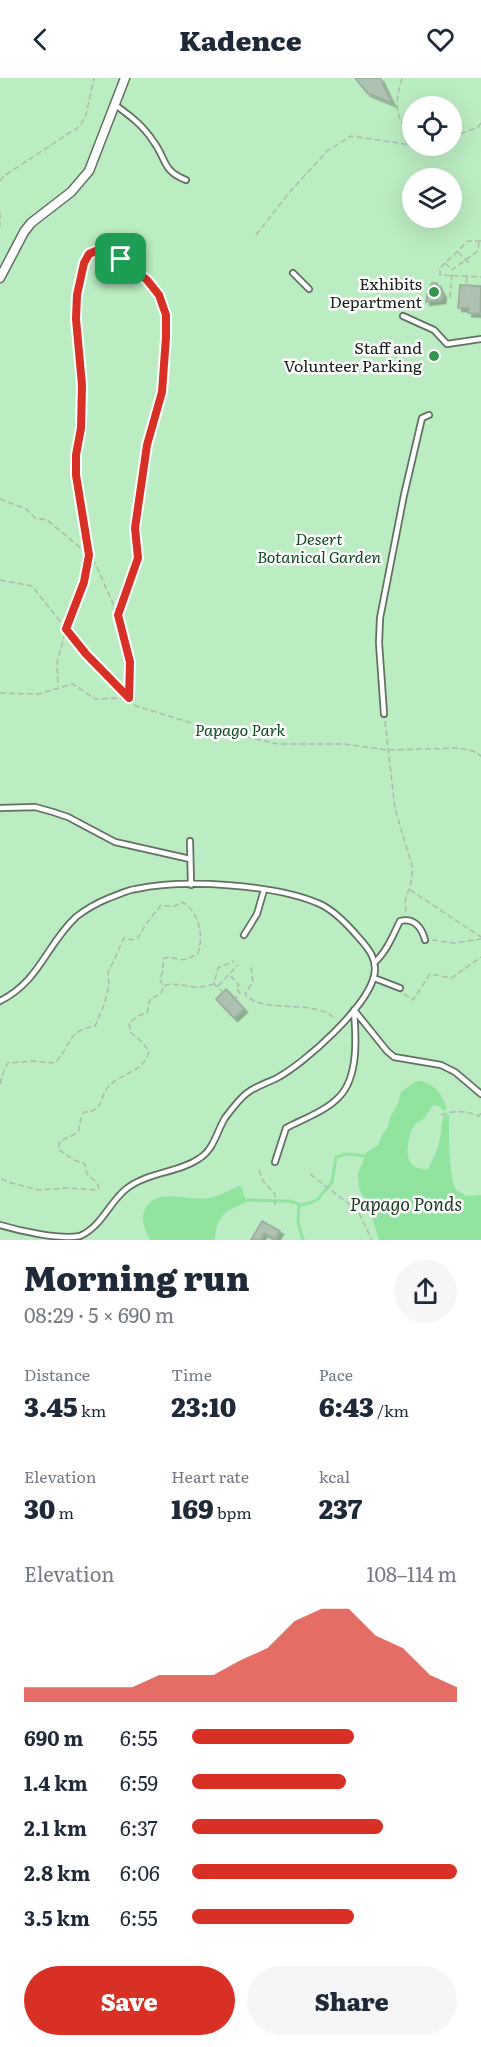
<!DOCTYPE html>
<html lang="en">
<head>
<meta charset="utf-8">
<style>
  :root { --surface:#fff; --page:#f6f6f7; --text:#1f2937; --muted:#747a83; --accent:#d93025 }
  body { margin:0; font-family:Literata,serif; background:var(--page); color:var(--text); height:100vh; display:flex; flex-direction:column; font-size:22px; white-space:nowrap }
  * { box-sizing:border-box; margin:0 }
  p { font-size:20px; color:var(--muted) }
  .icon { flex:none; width:33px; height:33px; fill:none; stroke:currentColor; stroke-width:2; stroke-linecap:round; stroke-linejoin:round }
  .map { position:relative; height:1162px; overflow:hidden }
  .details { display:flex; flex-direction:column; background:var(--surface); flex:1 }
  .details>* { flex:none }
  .controls { position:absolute; left:402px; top:18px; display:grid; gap:12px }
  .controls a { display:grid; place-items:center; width:60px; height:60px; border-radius:50%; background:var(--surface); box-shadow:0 6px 24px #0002; font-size:30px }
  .pin { position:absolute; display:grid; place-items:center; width:51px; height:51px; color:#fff; margin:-26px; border-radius:12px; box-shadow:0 3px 9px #0006 }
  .round { display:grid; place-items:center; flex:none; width:63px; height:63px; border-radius:32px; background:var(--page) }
  .headline { display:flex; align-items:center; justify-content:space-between; height:102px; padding:0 24px }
  h1 { font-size:33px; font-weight:800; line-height:45px }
  .figures { display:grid; grid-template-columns:repeat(3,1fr); gap:9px; height:102px; padding:6px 24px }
  .figures div { display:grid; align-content:center }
  .figures b { font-size:26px; font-weight:800 }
  .figures small { font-size:16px; font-weight:400 }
  .figures p { font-size:16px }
  .chart { height:168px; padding:12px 24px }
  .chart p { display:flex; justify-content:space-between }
  .chart svg { width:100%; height:108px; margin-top:6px; fill:var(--accent); opacity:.7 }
  .primary-button { display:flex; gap:12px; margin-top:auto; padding:12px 24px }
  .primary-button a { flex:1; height:69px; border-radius:36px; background:var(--accent); color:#fff; font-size:24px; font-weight:800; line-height:69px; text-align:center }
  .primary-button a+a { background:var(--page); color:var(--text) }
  ul { padding:0 24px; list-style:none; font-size:20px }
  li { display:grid; grid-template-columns:96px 72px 1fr; align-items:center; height:45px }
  li i { height:15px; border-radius:8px; background:var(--accent) }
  header { display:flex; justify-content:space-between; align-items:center; height:78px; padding:0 24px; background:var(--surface); font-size:27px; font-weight:800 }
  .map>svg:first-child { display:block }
</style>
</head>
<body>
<header><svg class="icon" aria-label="back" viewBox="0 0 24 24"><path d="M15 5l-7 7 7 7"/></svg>Kadence<svg class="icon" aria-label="heart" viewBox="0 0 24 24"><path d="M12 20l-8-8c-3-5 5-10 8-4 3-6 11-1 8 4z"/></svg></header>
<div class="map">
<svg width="481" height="1162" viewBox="0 0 481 1162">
  <defs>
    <filter id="shadow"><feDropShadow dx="3.5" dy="3.5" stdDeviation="0" flood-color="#0004"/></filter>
  </defs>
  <rect width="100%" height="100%" fill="#edffef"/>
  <!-- green -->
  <path fill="#bcecc2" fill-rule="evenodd" d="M0,0H481V1162H0ZM412,28H452V68H412ZM412,100H452V140H412Z"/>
  <!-- water -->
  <path fill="#91e49f" d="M417,1003C433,1003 444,1018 447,1032L444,1033L439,1028L433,1027C430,1030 428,1035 425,1039C422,1043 417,1043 414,1048C409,1055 404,1077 411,1085C415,1090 421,1092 428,1091C440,1069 440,1062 443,1038L449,1036C449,1057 448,1093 456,1112L467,1118L481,1117V1162H379L371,1136L359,1110L358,1095L367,1074L378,1067L382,1057L388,1049L390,1039L397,1028L401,1014Z
    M239,1108H241L246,1122L245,1125C224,1133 216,1139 215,1162H150C145,1152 140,1142 145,1131C157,1108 189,1124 209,1120C220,1118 230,1112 239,1108Z"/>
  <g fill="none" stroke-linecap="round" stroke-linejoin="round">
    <!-- stream -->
    <path stroke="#91e49f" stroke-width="3" d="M246,1122L290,1123L301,1127L310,1125L318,1121L332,1104L336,1079L347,1076L365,1078
      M299,1126L298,1144L303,1162"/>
  </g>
  <!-- building -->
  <path fill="#acc1af" stroke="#97ab99" stroke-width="1.5" filter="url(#shadow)" d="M355,0H380L392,25L367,15Z
    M432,205H437L443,217L442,222L426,224L428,212Z
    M460,207L481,208L480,236L468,235L469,230H458Z
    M226,911L244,931L234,940L216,921Z
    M262,1143L280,1153L275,1161L264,1155L260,1162H251Z"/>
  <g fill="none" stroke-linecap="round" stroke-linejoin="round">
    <!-- service casing -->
    <g stroke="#5f7261" stroke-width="8">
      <path id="service" d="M114,26C129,37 143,47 153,63C167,81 161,92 186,102
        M293,195L309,211
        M403,238L434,252L447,266L481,261
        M384,636L379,565L380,540L404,417L422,340L429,337
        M0,730L35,729L53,734L68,739L115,764L190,781
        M190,763L191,807
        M244,857L257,836L264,812
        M375,884C387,873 393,857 400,843C414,839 422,850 425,862
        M374,900L400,910
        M0,923C40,903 46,867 76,839C86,831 97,825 109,820C118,817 127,812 136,811C184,801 275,806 320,826C335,833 348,847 359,860C369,871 378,882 374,898C367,929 305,985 277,1000C267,1005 256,1008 247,1015C239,1021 231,1032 225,1040C217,1053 214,1071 200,1080C179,1095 147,1094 126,1111C108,1126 102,1148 80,1158C60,1162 20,1153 0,1147
        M354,932L387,973L394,979L441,987L455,994L481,1016
        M275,1084L286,1050C303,1041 326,1033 339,1019C359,999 356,958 354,932"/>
    </g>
    <!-- minor casing -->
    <g stroke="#5f7261" stroke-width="11">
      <path id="minor" d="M0,200L24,154L31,145L71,114L89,93L125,0"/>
    </g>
    <!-- path -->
    <path stroke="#acbbae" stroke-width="1.5" stroke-dasharray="6 3" stroke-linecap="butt" d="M402,0C396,21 392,40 412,55
      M452,59L478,49L481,45
      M414,68H424
      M0,103L4,98L80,48L86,37L94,0
      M0,135V148
      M256,157L288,116L327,73L351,58L412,67
      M481,163H468L440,190V197L481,199
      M458,174L470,186
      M445,185L452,192L478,173L479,164
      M467,199L466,207H472L471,214
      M450,220L452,194
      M0,421L26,431L35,440L47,442L89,477L83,504L66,551L57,585L58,609
      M0,502L32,508L86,576L136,628L211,651L278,666H345L388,672L459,670L473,673L481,678
      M0,615L38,616L73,606L95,621L129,620L130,584L118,537L138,480L135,451L147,367L162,314L166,259V237L159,217L147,202L121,181L107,173L98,172L89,176L84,185L77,217L76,241L82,307L81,349L76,377V397L89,477L96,487L118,537
      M385,643L395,731L413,791L411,804L405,824L406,834
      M410,812L481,859
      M432,862L454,865L481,861
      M251,889L253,904L245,916C261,937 317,920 335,941
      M164,908C174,904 183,908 194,909C201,910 207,908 214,906
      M218,908L238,887
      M224,915L214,906L218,890L234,883
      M404,916L413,922L430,896L452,900L481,879
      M227,929L240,915L236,910L239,907L229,896
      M0,1006L4,992L8,985L32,983L55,985C72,967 66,953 95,948L104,927L109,907L108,895L124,860L132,862L138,860L146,846L161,827L173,829L182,824C199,833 204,858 198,875C177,890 174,874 163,881V893L160,901L163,909L161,916L150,921L147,935L140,937L129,945L131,955L141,963L149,973C144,994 126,993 111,1006C98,1017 106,1034 84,1034C73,1055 89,1051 60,1063L58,1071L74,1082L85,1086L87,1096L97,1105L99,1110L96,1112L66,1110L39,1112L8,1104L0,1100
      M441,1037C455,1032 466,1033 479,1038L481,1035
      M259,1092L263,1103L275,1116V1127
      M310,1096L358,1133L372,1162"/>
    <!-- service -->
    <use href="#service" stroke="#fff" stroke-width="4.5"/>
    <!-- minor -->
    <use href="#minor" stroke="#fff" stroke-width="8"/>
  </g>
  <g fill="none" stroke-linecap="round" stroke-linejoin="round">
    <!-- route casing -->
    <g stroke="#fff" stroke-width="12">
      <path id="route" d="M98,172L107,173L121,181L147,202L159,217L166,237V259L162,314L147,367L135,450L138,480L118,537L130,584L129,620L86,576L66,551L84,504L89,477L76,397V377L81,350L82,307L76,241L77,217L84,185L89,176Z"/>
    </g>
    <!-- route -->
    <use href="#route" stroke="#d93025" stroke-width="8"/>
  </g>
  <!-- markers -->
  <g fill="#33964c" stroke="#fff" stroke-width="2">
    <circle cx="434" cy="214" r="6"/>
    <circle cx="434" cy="278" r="6"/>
  </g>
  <g text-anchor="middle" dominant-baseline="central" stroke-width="5" stroke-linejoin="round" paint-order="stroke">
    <!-- poi labels -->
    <g font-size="16" fill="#161e17" stroke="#fff" text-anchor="end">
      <text x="422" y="205">Exhibits<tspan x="422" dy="18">Department</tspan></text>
      <text x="422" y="269">Staff and<tspan x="422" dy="18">Volunteer Parking</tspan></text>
    </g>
    <!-- park labels -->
    <g font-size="16" font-style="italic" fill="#0c491e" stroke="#fff">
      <text x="319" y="460">Desert<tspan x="319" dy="18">Botanical Garden</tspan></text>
      <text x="240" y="651">Papago Park</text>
    </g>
    <!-- water labels -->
    <g font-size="18" font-style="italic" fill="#17391e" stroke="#fff">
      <text x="406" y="1125">Papago Ponds</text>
    </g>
  </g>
</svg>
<div class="controls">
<a><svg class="icon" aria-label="locate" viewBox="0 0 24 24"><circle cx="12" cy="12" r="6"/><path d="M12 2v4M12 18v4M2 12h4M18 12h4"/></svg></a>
<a><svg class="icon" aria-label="layers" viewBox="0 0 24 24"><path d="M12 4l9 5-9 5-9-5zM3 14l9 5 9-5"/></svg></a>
</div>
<div class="pin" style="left:121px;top:181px;background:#1e9e55"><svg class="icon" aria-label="arrive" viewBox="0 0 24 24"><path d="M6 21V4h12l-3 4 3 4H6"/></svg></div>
</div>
<section class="details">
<div class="headline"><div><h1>Morning run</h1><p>08:29 · 5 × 690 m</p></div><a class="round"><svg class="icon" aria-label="share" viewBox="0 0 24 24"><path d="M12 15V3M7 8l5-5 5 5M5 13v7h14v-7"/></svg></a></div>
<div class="figures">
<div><p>Distance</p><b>3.45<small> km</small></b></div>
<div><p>Time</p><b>23:10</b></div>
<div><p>Pace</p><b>6:43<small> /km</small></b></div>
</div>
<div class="figures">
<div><p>Elevation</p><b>30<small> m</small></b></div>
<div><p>Heart rate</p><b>169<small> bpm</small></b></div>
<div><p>kcal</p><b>237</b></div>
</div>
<div class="chart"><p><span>Elevation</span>108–114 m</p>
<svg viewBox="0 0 160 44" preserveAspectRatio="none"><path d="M0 44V38L10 38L20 38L30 38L40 38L50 33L60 33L70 33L80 27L90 22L100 11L110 6L120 6L130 17L140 22L150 33L160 38V44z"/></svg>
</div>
<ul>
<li><b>690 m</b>6:55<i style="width:61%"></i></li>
<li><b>1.4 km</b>6:59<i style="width:58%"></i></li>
<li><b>2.1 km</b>6:37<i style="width:72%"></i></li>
<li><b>2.8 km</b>6:06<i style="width:100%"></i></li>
<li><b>3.5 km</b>6:55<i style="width:61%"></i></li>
</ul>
<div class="primary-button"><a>Save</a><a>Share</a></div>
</section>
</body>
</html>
